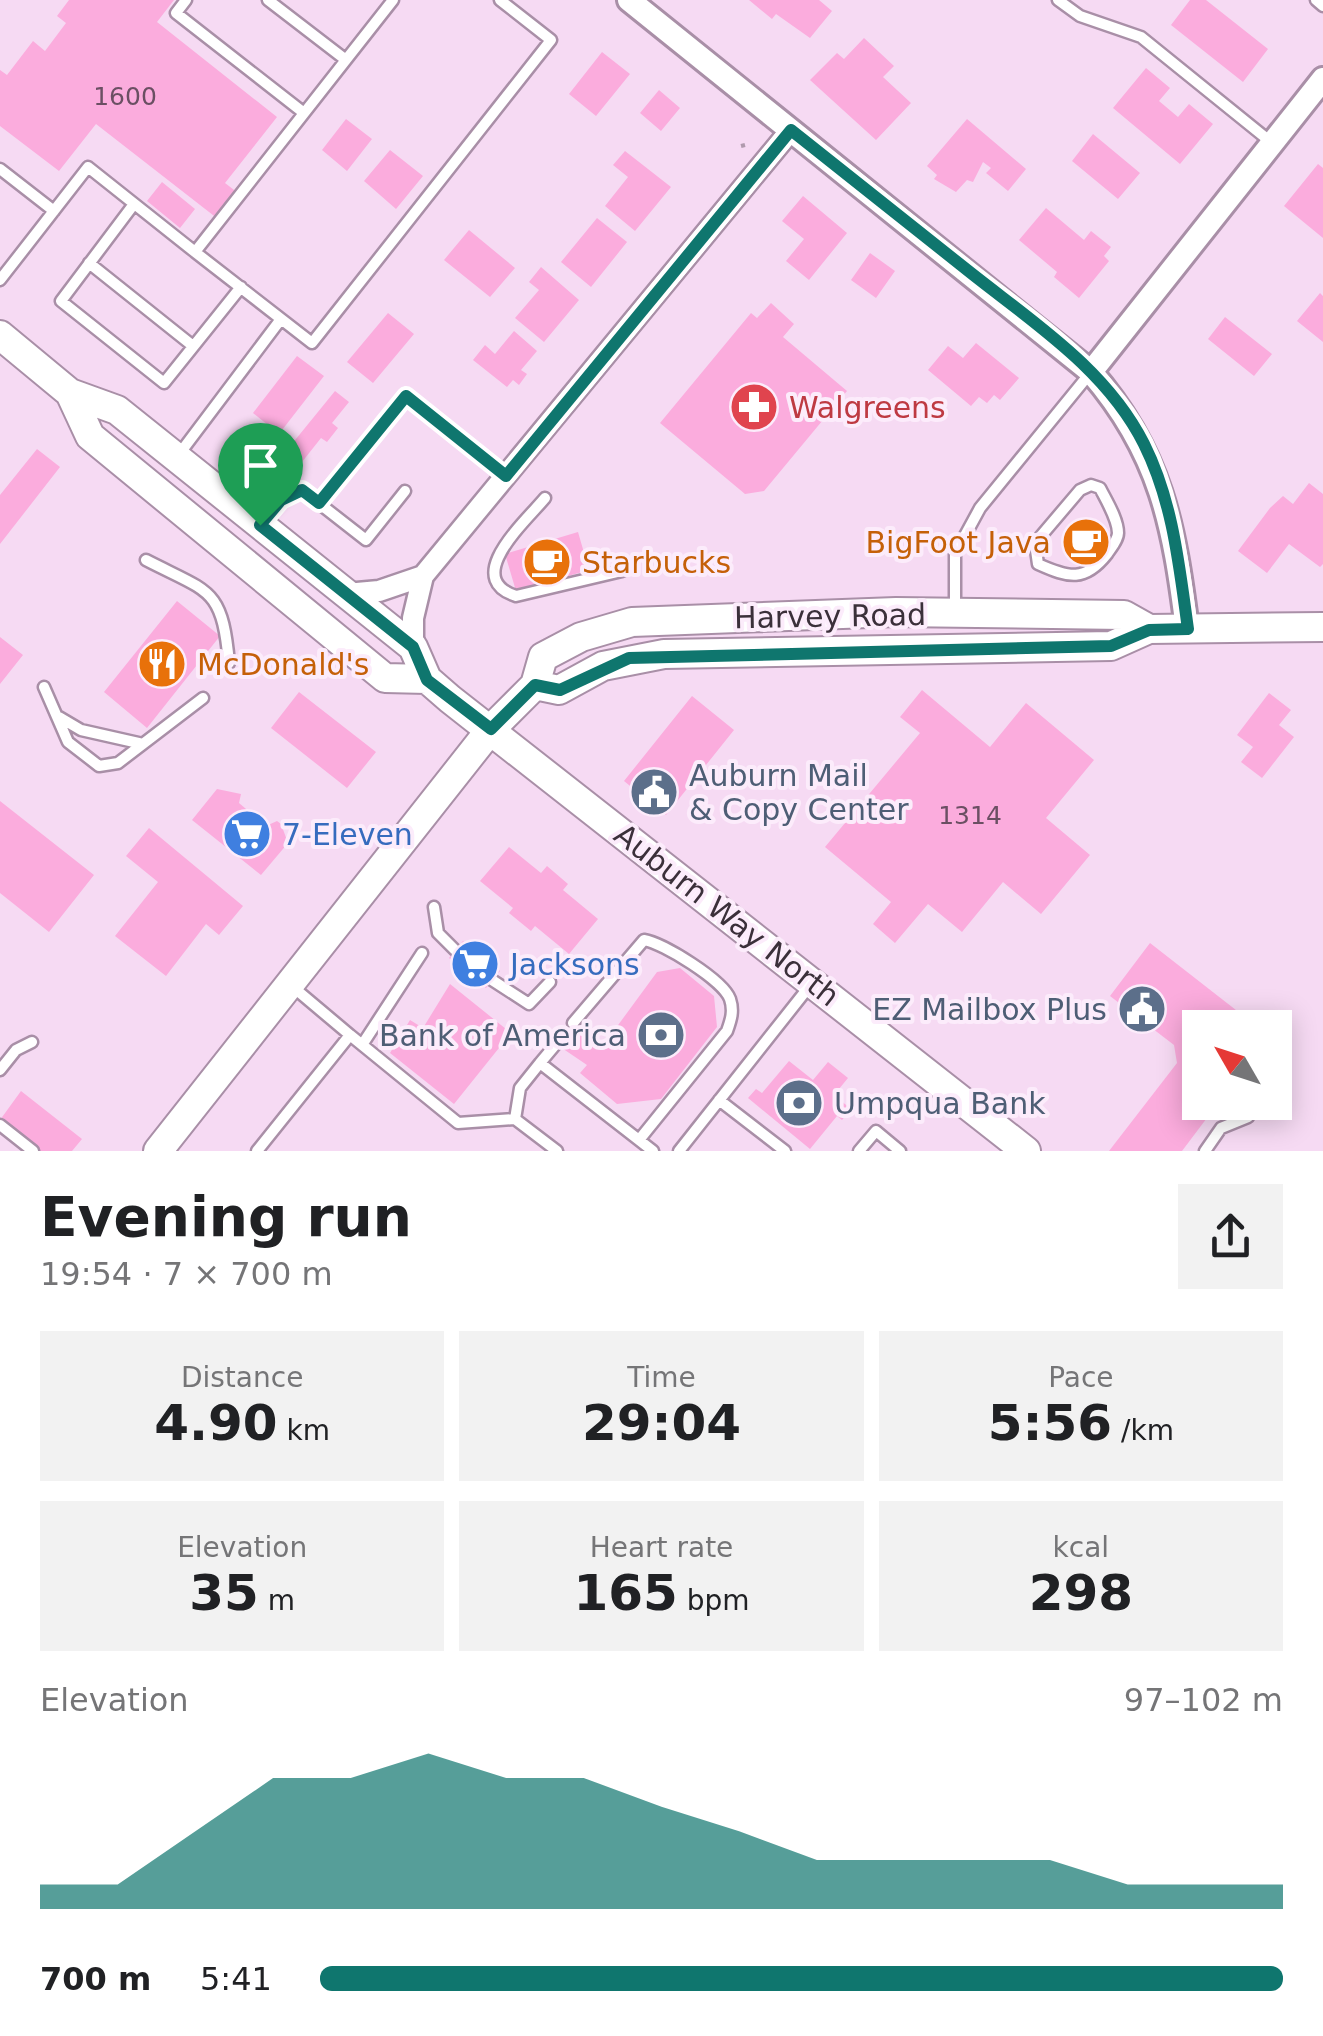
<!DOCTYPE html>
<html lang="en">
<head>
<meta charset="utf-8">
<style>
  :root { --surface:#fff; --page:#f2f2f2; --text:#202124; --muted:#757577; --accent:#0f766e }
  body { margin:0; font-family:"DejaVu Sans",sans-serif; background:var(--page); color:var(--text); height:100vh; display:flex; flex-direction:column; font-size:38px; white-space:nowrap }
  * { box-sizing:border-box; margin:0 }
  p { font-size:32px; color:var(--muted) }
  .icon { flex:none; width:55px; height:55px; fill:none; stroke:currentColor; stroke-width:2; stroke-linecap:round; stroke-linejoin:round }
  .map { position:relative; height:1151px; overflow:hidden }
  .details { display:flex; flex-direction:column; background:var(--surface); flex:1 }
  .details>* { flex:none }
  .needle { width:65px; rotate:309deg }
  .fabs { position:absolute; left:1182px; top:1010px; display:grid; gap:20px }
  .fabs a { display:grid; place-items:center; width:110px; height:110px; border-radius:0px; background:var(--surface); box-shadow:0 5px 25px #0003; font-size:50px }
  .pin { position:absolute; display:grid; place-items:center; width:85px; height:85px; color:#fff; margin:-102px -42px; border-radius:50% 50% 50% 0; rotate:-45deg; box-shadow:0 0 10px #0007 }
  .pin .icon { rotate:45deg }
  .round { display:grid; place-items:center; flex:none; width:105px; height:105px; border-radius:0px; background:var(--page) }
  .headline { display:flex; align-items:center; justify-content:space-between; height:170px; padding:0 40px }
  h1 { font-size:55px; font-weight:800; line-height:75px }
  .stats { display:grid; grid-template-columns:repeat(3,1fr); gap:15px; height:170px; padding:10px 40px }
  .stats div { display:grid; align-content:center; border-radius:0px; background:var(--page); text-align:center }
  .stats b { font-size:50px; font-weight:800 }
  .stats small { font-size:28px; font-weight:400 }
  .stats p { font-size:28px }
  .chart { height:280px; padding:20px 40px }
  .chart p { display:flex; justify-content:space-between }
  .chart svg { width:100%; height:180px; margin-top:10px; fill:var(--accent); opacity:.7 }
  ul { padding:0 40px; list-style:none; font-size:32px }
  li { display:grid; grid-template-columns:160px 120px 1fr; align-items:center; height:75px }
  li i { height:25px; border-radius:12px; background:var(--accent) }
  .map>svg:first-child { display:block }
</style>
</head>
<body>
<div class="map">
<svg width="1323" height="1151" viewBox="0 0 1323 1151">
  <rect width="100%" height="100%" fill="#f6daf3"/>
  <!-- building -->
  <path fill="#fbacdd" d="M69,0H174L157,22L277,117L225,183L238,193L218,219L96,124L59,171L0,126V70L7,75L33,41L45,51L66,23L57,16Z
    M749,0H819L832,11L810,38L776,14L772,19Z
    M1190,0H1206L1268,49L1243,82L1171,25Z
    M864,38L894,66L883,77L911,103L876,140L810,80L837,53L844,59Z
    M602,52L630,74L596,116L569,94Z
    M1146,68L1170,88L1159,101L1178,117L1189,104L1213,124L1180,164L1113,108Z
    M659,90L680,108L661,131L640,113Z
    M346,119L372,139L347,171L322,150Z
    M967,119L1026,169L1008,191L986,173L991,168L983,162L973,182L967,180L956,192L934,179L937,175L927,166Z
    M1093,134L1140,173L1118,199L1072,161Z
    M390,150L423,176L396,209L364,181Z
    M625,151L671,187L635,231L605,206L628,177L613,165Z
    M1318,164L1323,168V238L1284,206Z
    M162,182L195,209L180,228L147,201Z
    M803,196L847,233L809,280L786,261L804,239L782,221Z
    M1046,208L1084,240L1091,231L1111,247L1104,256L1109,261L1079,298L1054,277L1057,272L1019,240Z
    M597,218L627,242L591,287L561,262Z
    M469,230L515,268L490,297L444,260Z
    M870,253L895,271L876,298L851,280Z
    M541,267L579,300L544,342L515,318L539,290L529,282Z
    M1320,293L1323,296V342L1297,321Z
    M771,303L794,324L783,337L847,391L764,491L745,494L660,423L751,313L757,318Z
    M388,313L414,334L373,383L347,362Z
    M1225,317L1272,354L1254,376L1208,339Z
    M514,331L537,351L521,370L527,374L519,385L513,380L507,387L473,360L485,345L495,354Z
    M976,343L1019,378L1000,400L994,395L987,403L979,397L971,406L928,370L948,346L963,358Z
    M297,356L324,376L279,434L253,413Z
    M335,391L349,402L332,423L338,428L327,442L321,438L302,462L287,450Z
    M37,449L60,467L0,544V495Z
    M1309,483L1323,494V564L1320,567L1289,544L1267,573L1238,551L1270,508L1283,496L1293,504Z
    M1090,518L1108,532L1083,565L1065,552Z
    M578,532L589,570L516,591L505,554Z
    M177,601L220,636L147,728L104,692Z
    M0,637L23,655L0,684Z
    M922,690L990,747L1026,703L1094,760L1046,818L1090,855L1041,914L1003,882L962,932L928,904L895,943L873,924L891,902L825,847L920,733L900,717Z
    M299,692L376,752L347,788L271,728Z
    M1269,693L1291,710L1279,725L1294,737L1262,778L1241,762L1253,747L1237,735Z
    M692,696L734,730L666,815L624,781Z
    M217,789L241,794L239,803L266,826L277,821L281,824L288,843L261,875L192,820Z
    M0,801L94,875L49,932L0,893Z
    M149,828L243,906L219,935L206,924L166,976L115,936L158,882L126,856Z
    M509,847L541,873L547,866L568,884L563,890L598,919L569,954L535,926L531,931L509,913L513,908L480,881Z
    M463,941L500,971L486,988L449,958Z
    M1150,943L1259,1028H1200V1102H1219L1182,1151H1109L1177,1063L1174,1045L1110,996Z
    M680,968L714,996L717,1027L661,1099L617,1104L580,1073L587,1065L553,1042L570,1021L602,1047L657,972Z
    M450,984L511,1033L454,1104L390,1053L410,1020L423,1028Z
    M789,1061L813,1080L828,1062L848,1078L834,1095L851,1109L842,1120L837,1116L810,1149L748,1098L756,1089L762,1093Z
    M21,1091L82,1139L72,1151H39L0,1120Z"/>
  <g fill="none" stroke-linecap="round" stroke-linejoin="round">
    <!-- service casing -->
    <g stroke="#a98fa7" stroke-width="15">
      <path id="service" d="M186,0L176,13L304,113
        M268,0L346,60
        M393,0L195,252L312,343L551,40L500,0
        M1058,0L1080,16L1141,37L1271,142
        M1316,0L1323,6
        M0,169L54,211
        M134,204L61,301L164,383L241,287
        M89,263L193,346
        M0,280L88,167L195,252
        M177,457L281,319
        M1091,485L1100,488C1106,500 1118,519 1118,533C1118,540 1111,548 1107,554C1085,582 1069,578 1038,564L1035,543L1080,490Z
        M545,498C526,521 461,578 516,596L622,571
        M319,503L406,397L505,476
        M260,525L281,500L302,490L366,540L405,491
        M146,560C210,593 222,587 229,663
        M955,609V554L980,508L1091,372
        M44,687L68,742L99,766L118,763L203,698
        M59,717L81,730L143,744
        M434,907L438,933L455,950
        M492,980L529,1004L550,982
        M573,1023L644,940C663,943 723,980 730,999C734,1011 731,1020 727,1031L639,1140
        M350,1035L458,1123L515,1119L557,1151
        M362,1045L422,953
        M540,1063L556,1044
        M0,1070L16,1050L32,1042
        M719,1100L785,1151
        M515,1119L520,1088L540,1063L653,1151
        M0,1125L33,1151
        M257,1151L350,1035L293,987
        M679,1151L812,983
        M859,1151L876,1131L900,1151
        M1205,1151L1221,1128L1248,1117"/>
    </g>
    <!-- minor casing -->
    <g stroke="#a98fa7" stroke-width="25">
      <path id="minor" d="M423,576L791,130
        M346,594L379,591L423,576L413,618V647"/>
    </g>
    <!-- tertiary casing -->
    <g stroke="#a98fa7" stroke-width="28">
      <path id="tertiary" d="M629,0L1091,372C1161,453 1174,526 1187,629
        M1091,372L1323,79"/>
    </g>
    <!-- secondary casing -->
    <g stroke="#a98fa7" stroke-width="32">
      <path id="secondary" d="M0,335L70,393L117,410L413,647L427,679L450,699L1026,1151
        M70,393L90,436L385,678L427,679
        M535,685L559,690L603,666L664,654L1111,646L1149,629L1323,627
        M158,1151L491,729L535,685L543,657L581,637L632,622L896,612L1124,615L1149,629"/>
    </g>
    <!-- path -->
    <path stroke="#b09aad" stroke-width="4" stroke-dasharray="10 5" stroke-linecap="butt" d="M741,146L745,145"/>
    <!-- service -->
    <use href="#service" stroke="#fff" stroke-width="10"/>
    <!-- minor -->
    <use href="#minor" stroke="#fff" stroke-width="20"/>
    <!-- tertiary -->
    <use href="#tertiary" stroke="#fff" stroke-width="22"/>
    <!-- secondary -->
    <use href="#secondary" stroke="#fff" stroke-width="28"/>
  </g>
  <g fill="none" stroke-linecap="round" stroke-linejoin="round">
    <!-- route casing -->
    <g stroke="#fff" stroke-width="20">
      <path id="route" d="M791,130C851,178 911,225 971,273C1034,323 1107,370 1144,444C1173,502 1179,565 1188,629L1149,630L1111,646L629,658L560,690L535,685L491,729L427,680L413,647L260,525L281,500L302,490L319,503L406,396L506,476Z"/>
    </g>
    <!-- route -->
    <use href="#route" stroke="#0f766e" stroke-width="12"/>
  </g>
  <!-- icons -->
  <defs>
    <g id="pharmacy-disc" transform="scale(2.5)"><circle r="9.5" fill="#e0444e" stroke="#fcecfb"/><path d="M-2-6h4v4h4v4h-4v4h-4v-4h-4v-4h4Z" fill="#fff"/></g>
    <g id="cafe-disc" transform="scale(2.5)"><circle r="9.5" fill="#e8710a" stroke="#fcecfb"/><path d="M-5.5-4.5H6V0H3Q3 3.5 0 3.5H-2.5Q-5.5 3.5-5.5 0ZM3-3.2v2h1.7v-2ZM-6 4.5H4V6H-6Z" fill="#fff"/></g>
    <g id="restaurant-disc" transform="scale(2.5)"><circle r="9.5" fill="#e8710a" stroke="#fcecfb"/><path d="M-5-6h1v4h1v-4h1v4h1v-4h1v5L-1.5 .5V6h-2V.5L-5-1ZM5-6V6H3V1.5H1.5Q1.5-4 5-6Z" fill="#fff"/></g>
    <g id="civic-disc" transform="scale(2.5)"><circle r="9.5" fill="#5c6f8a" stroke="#fcecfb"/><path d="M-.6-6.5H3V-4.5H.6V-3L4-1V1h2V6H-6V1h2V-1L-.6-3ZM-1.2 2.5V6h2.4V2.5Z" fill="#fff"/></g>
    <g id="supermarket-disc" transform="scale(2.5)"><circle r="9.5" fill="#3f7fe0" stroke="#fcecfb"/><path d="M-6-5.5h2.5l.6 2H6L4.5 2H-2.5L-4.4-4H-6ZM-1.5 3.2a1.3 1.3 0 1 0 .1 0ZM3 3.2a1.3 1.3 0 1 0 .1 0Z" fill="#fff"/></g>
    <g id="bank-disc" transform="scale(2.5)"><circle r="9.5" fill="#5c6f8a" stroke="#fcecfb"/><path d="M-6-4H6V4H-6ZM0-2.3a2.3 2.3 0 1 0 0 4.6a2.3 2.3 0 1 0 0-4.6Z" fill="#fff"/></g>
  </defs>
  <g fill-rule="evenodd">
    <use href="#pharmacy-disc" x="754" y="407"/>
    <use href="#cafe-disc" x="1086" y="542"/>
    <use href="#cafe-disc" x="547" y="562"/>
    <use href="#restaurant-disc" x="162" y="664"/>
    <use href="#civic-disc" x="654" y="792"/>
    <use href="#supermarket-disc" x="247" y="834"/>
    <use href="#supermarket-disc" x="475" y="964"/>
    <use href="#civic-disc" x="1142" y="1009"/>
    <use href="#bank-disc" x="661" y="1035"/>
    <use href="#bank-disc" x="799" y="1103"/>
  </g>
  <g text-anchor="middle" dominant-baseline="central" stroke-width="8" stroke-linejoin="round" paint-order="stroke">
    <!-- number labels -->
    <g font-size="25" fill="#6b4f63">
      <text x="125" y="96">1600</text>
      <text x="970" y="815">1314</text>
    </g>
    <!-- health labels -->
    <g font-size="30" fill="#be3a42" stroke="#fcecfb" text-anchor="start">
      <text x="789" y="407">Walgreens</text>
    </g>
    <!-- food labels -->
    <g font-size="30" fill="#c56008" stroke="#fcecfb" text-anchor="start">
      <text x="1051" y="542" text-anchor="end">BigFoot Java</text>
      <text x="582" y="562">Starbucks</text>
      <text x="197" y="664">McDonald's</text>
    </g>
    <!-- street labels -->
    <g font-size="30" fill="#3b303a" stroke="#fcecfb">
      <text transform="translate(830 616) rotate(-1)">Harvey Road</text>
      <text transform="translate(727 915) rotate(38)">Auburn Way North</text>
    </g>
    <!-- service labels -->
    <g font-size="30" fill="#4e5e75" stroke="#fcecfb" text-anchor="start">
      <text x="689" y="775">Auburn Mail<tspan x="689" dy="34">&amp; Copy Center</tspan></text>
      <text x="1107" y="1009" text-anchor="end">EZ Mailbox Plus</text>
      <text x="626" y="1035" text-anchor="end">Bank of America</text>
      <text x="834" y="1103">Umpqua Bank</text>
    </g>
    <!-- shop labels -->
    <g font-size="30" fill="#366cbe" stroke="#fcecfb" text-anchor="start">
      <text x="282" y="834">7-Eleven</text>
      <text x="510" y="964">Jacksons</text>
    </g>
  </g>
</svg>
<div class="fabs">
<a><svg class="needle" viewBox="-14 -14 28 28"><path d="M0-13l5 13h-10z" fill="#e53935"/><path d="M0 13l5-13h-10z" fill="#757577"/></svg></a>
</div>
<div class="pin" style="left:260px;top:525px;background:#1e9e55"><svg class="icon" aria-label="arrive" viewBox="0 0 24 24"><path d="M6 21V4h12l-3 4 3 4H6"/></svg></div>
</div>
<section class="details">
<div class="headline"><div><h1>Evening run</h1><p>19:54 · 7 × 700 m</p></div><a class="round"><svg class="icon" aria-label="share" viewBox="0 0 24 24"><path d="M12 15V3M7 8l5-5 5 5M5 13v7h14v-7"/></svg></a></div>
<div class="stats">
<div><p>Distance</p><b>4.90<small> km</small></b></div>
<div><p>Time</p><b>29:04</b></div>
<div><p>Pace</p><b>5:56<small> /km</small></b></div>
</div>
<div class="stats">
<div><p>Elevation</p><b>35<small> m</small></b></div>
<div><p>Heart rate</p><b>165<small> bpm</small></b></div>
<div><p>kcal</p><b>298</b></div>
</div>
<div class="chart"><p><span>Elevation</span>97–102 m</p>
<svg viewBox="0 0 160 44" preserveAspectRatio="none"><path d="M0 44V38L10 38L20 25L30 12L40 12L50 6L60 12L70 12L80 19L90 25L100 32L110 32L120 32L130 32L140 38L150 38L160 38V44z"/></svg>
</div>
<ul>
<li><b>700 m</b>5:41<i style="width:100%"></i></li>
</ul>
</section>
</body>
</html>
